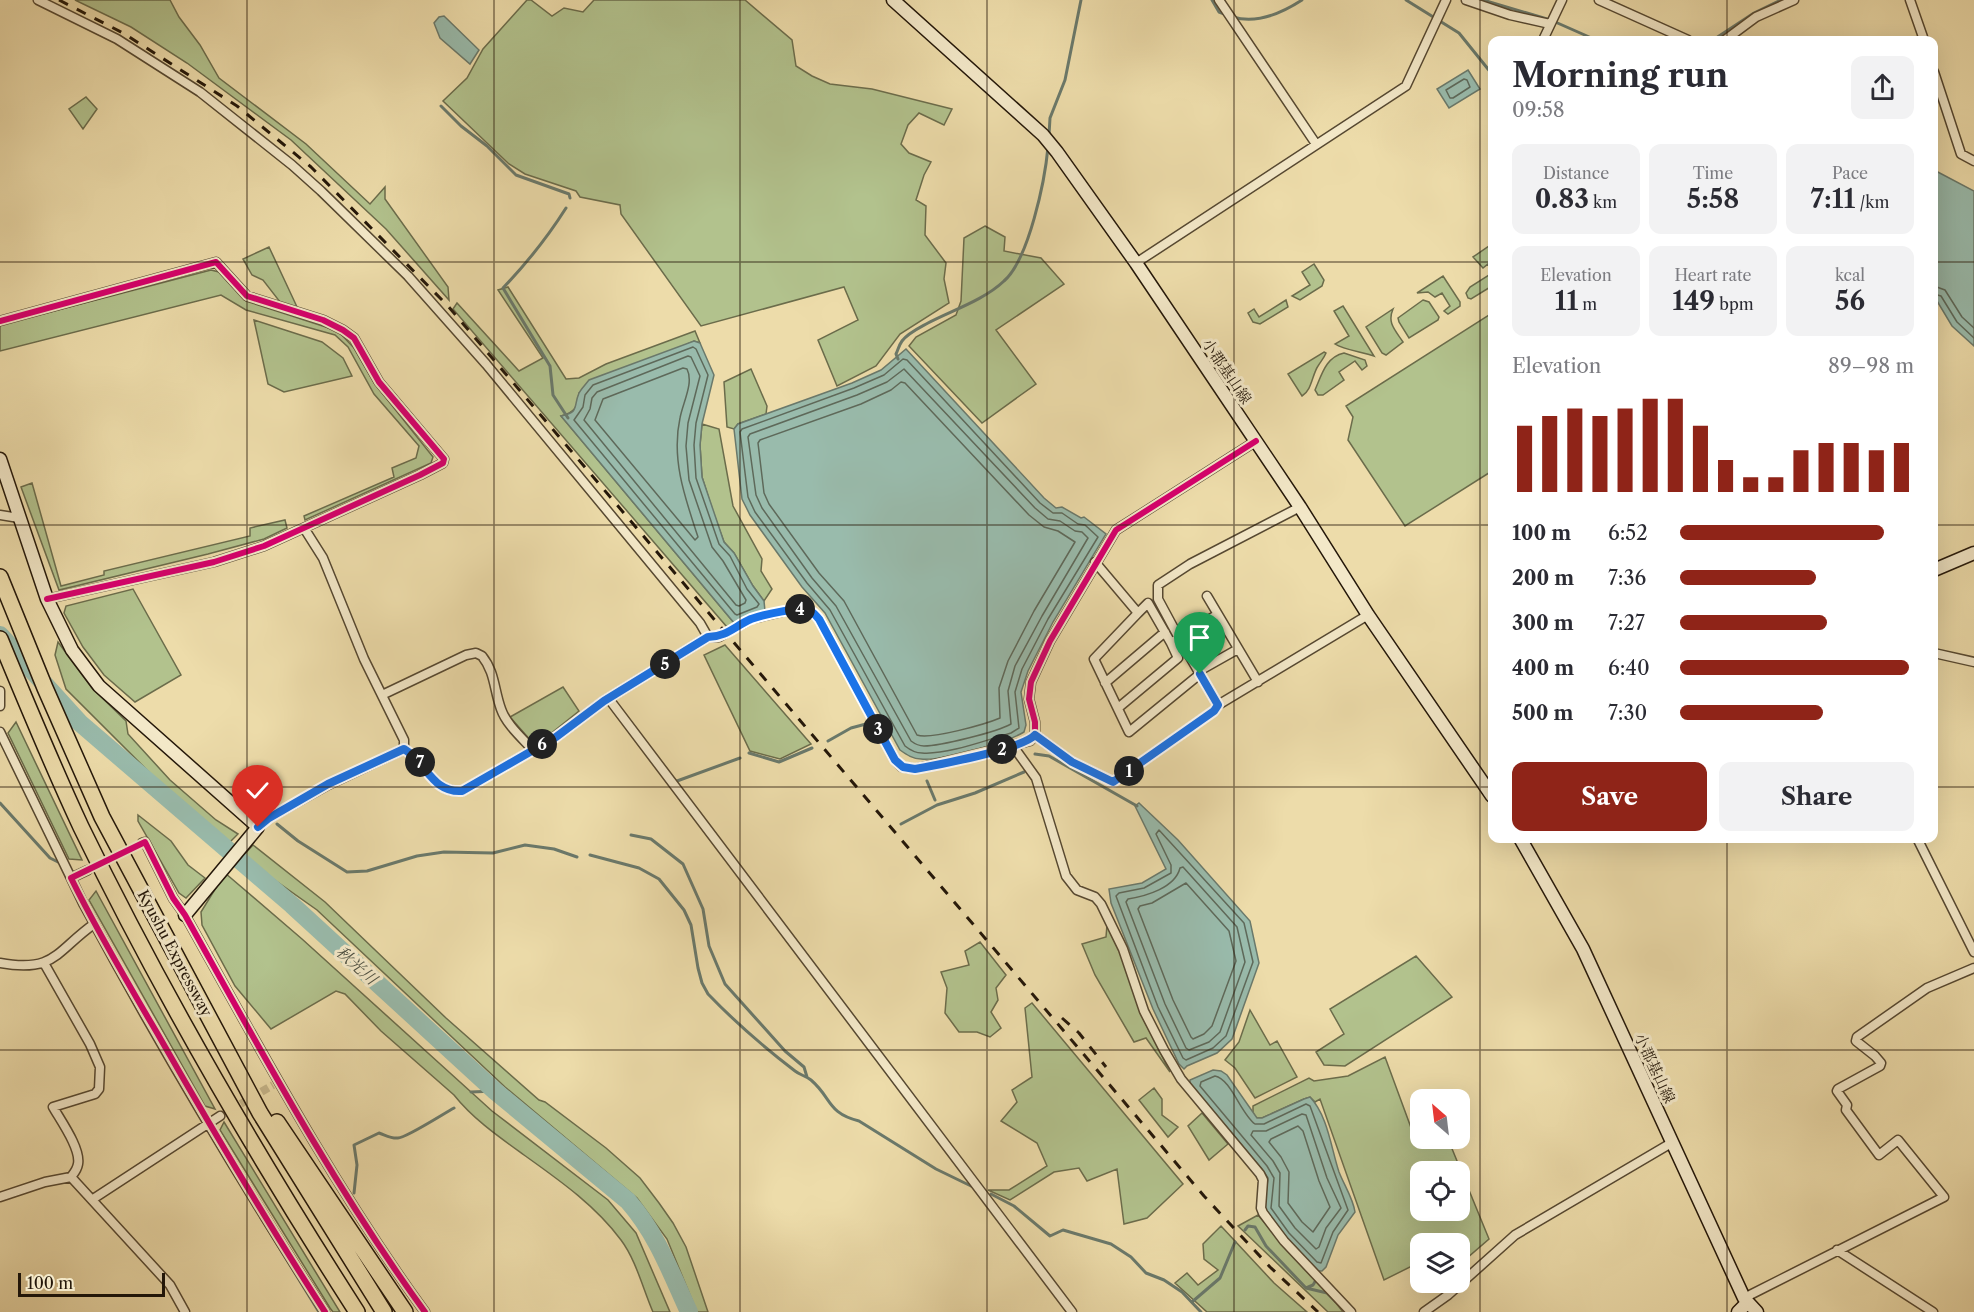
<!DOCTYPE html>
<html lang="en">
<head>
<meta charset="utf-8">
<style>
  :root { --surface:#fff; --page:#f2f2f3; --text:#2b2b33; --muted:#7c7c81; --accent:#8f2418 }
  body { margin:0; font-family:"Libre Caslon Text","Noto Serif JP",serif; background:var(--page); color:var(--text); height:100vh; display:flex; flex-direction:column; font-size:22px; white-space:nowrap }
  * { box-sizing:border-box; margin:0 }
  p { font-size:20px; color:var(--muted) }
  .icon { flex:none; width:33px; height:33px; fill:none; stroke:currentColor; stroke-width:2; stroke-linecap:round; stroke-linejoin:round }
  .map { position:relative; flex:1; overflow:hidden }
  .panel { position:absolute; left:1488px; top:36px; width:450px; height:807px; display:flex; flex-direction:column; background:var(--surface); border-radius:12px; box-shadow:0 6px 24px #0002 }
  .panel>* { flex:none }
  .needle { width:39px; rotate:332deg }
  .buttons { position:absolute; left:1410px; top:1089px; display:grid; gap:12px }
  .buttons a { display:grid; place-items:center; width:60px; height:60px; border-radius:12px; background:var(--surface); box-shadow:0 6px 24px #0002; font-size:30px }
  .scale { position:absolute; left:18px; bottom:15px; width:147px; box-sizing:border-box; padding-left:6px; border:3px solid #241709; border-top:0; font-size:16px; line-height:21px; white-space:nowrap; color:#241709; -webkit-text-stroke:4px #f3e8c8; paint-order:stroke }
  .pin { position:absolute; display:grid; place-items:center; width:51px; height:51px; color:#fff; margin:-62px -26px; border-radius:50% 50% 50% 0; rotate:-45deg; box-shadow:0 0 6px #0007 }
  .pin .icon { rotate:45deg }
  .km { position:absolute; width:30px; height:30px; margin:-15px; border-radius:50%; background:#222; color:#fff; font-size:16px; line-height:30px; text-align:center }
  .round { display:grid; place-items:center; flex:none; width:63px; height:63px; border-radius:12px; background:var(--page) }
  .head { display:flex; align-items:center; justify-content:space-between; height:102px; padding:0 24px }
  h1 { font-size:33px; font-weight:800; line-height:45px }
  .stats { display:grid; grid-template-columns:repeat(3,1fr); gap:9px; height:102px; padding:6px 24px }
  .stats div { display:grid; align-content:center; border-radius:12px; background:var(--page); text-align:center }
  .stats b { font-size:26px; font-weight:800 }
  .stats small { font-size:16px; font-weight:400 }
  .stats p { font-size:16px }
  .chart { height:168px; padding:12px 24px }
  .chart p { display:flex; justify-content:space-between }
  .chart svg { width:100%; height:108px; margin-top:6px; stroke:var(--accent); stroke-width:6 }
  .cta { display:flex; gap:12px; margin-top:auto; padding:12px 24px }
  .cta a { flex:1; height:69px; border-radius:12px; background:var(--accent); color:#fff; font-size:24px; font-weight:800; line-height:69px; text-align:center }
  .cta a+a { background:var(--page); color:var(--text) }
  ul { padding:0 24px; list-style:none; font-size:20px }
  li { display:grid; grid-template-columns:96px 72px 1fr; align-items:center; height:45px }
  li i { height:15px; border-radius:8px; background:var(--accent) }
  .map>svg:first-child { display:block }
</style>
</head>
<body>
<div class="map">
<svg width="1974" height="1312" viewBox="0 0 1974 1312">
  <rect width="100%" height="100%" fill="#eddcaa"/>
  <filter id="stains"><feTurbulence type="fractalNoise" baseFrequency=".00333" numOctaves="4"/><feColorMatrix values="0 0 0 0 .2 0 0 0 0 .09 0 0 0 0 .02 0 0 0 .5 -.17"/></filter>
  <radialGradient id="worn" r=".72"><stop offset=".6" stop-color="#630" stop-opacity="0"/><stop offset="1" stop-color="#630" stop-opacity=".3"/></radialGradient>
  <!-- green -->
  <path fill="#b2c28d" stroke="#6b6c4b" stroke-width="1.5" fill-rule="evenodd" d="M75,0H170L179,17L200,45L219,78L306,144L370,204L385,187V199L448,287L449,300L386,229L291,140L187,63L131,27Z
    M527,0H531L552,16L564,8L583,12L594,0H745L792,40L796,66L812,76L830,84L872,89L952,109L944,125L919,113L908,125L901,144L909,153L931,162L924,175L916,200L926,206L925,235L946,263L944,279L949,303L900,334L876,366L837,386L818,340L858,320L844,287L701,326L621,214L620,205L580,197L576,191L525,174L509,164L443,101L467,78L483,49Z
    M86,97L97,109L83,129L69,109Z
    M985,226L1005,237L1004,251L1041,258L1064,284L996,330L1036,384L982,423L909,346L916,337L956,315L961,301L964,238Z
    M1492,244V271L1488,264L1483,268L1473,257Z
    M269,247L298,309L280,302L263,280L252,275L243,259Z
    M1314,264L1324,280L1322,286L1300,300L1292,296L1310,285L1302,272Z
    M211,270L219,272L246,301L338,331L354,348L375,384L433,457L431,463L305,520L304,516L394,477L392,468L416,458L419,446L374,394L348,347L335,335L246,310L221,295L0,351V325Z
    M1492,273V286L1471,299L1468,298L1466,293L1470,287Z
    M1443,276L1460,302V306L1448,314L1444,311L1450,306L1442,293L1435,297L1428,292L1417,293Z
    M508,287L566,379L579,378L606,364L695,331L700,343L694,341L579,393C577,408 575,412 561,416L735,624L727,627L453,309L457,303L519,371L543,358L498,290Z
    M1286,300L1288,307L1260,324L1253,322L1248,313L1254,309L1259,317Z
    M1423,300L1429,302L1439,317L1438,320L1409,338L1399,322L1398,318Z
    M1343,306L1374,356C1363,352 1344,350 1335,344L1349,336L1334,311Z
    M1393,309C1387,323 1395,330 1403,342L1386,355L1382,353L1366,327Z
    M1492,313V471L1405,526L1348,440L1353,417L1346,406Z
    M254,320L322,342L343,358L352,376L284,392L268,384Z
    M1324,352L1326,353C1324,358 1321,361 1318,366C1312,375 1312,390 1302,396L1288,374Z
    M1344,353L1365,360L1367,366L1362,370L1355,361L1339,372L1344,380L1323,395H1318L1315,390C1322,374 1326,357 1344,353Z
    M751,369L767,406L766,414L738,424L734,429L727,427L724,382Z
    M702,424L719,429L733,506L762,559L761,571L772,589L764,601L753,586L734,553L724,542L713,512L702,477L700,445Z
    M32,483L61,586L104,575V571L250,536V528L285,520L287,528L264,539L208,554L59,590L21,487Z
    M133,589L181,675L135,702L104,675L83,647L64,613L66,606Z
    M58,642L92,688L126,721L128,734L170,780L216,820L238,834L229,843L163,786L66,689L55,655Z
    M725,645L811,744L780,759L750,751L704,655Z
    M563,687L579,711L539,743L532,742L510,717Z
    M16,722L82,860L69,859L8,733Z
    M138,815L171,841L188,865L205,878L186,898L179,893L138,821Z
    M253,845L325,902L446,1018L539,1100L545,1102L606,1148L640,1178L659,1203L673,1223L686,1247L708,1312H697L667,1239L637,1198L505,1087L317,910L242,857Z
    M225,873L302,939L492,1111L608,1200L636,1233L670,1312H653C643,1289 636,1260 621,1240C595,1205 559,1180 524,1155C499,1137 473,1119 454,1095L381,1031L345,994L336,991L271,1029L235,986L202,925L201,912Z
    M96,891L215,1109L205,1106L89,900Z
    M1107,925L1120,950L1140,1012L1170,1072L1146,1038L1134,1042L1095,975L1082,944L1106,937Z
    M980,942L1006,975L996,988L998,1000L991,1012L1001,1028L990,1037L977,1032H959L945,1013L947,988L941,972L969,965L965,951Z
    M1416,956L1452,997L1345,1066L1324,1065L1316,1052L1344,1034L1330,1009Z
    M1032,1003L1183,1184L1147,1218L1124,1224L1117,1169L1087,1181L1079,1168L1054,1172L1010,1200L988,1190H1009L1047,1166L1037,1143L1001,1121L1017,1102L1012,1090L1032,1077L1025,1008Z
    M1250,1010L1270,1045L1277,1041L1297,1077L1255,1098L1235,1068L1225,1060L1239,1042Z
    M1385,1057L1413,1133L1420,1131V1138L1448,1139L1489,1239L1460,1264V1244H1420V1262L1384,1280L1320,1099L1315,1102L1310,1097L1304,1099L1262,1118H1256L1253,1113V1106L1309,1078L1314,1081L1348,1076ZM1420,1172H1460V1210H1420Z
    M1154,1088L1162,1099V1115L1178,1127L1168,1137L1139,1100Z
    M1202,1113L1228,1144L1209,1160L1188,1126Z
    M224,1122L340,1312H333L330,1308L220,1130Z
    M1258,1215C1285,1248 1317,1278 1343,1312H1328L1238,1226Z
    M1221,1226L1274,1283L1307,1312H1207L1175,1283L1187,1273L1198,1285L1218,1270L1204,1259L1203,1244Z"/>
  <!-- water -->
  <path fill="#99bbac" stroke="#6a796b" stroke-width="1.5" d="M444,16L479,50L470,64L440,38L434,23L439,17Z
    M1468,70L1480,89L1449,108L1437,89Z
    M1934,170L1974,191V346L1952,326L1934,296Z
    M694,341L700,343L714,375L702,424L700,445L702,477L724,542L734,553L753,586L764,601L765,611L749,616L735,624L561,416C580,412 573,407 579,393C581,389 586,384 589,380Z
    M906,349L1044,498L1056,508L1062,507L1081,518L1084,517L1106,534L1053,622L1028,671L1021,692L1026,725L1024,732C1006,743 943,761 921,759C913,759 907,755 900,750L825,613L802,587L750,515L742,499L734,429L738,424L852,383L881,370Z
    M1139,803L1178,840L1250,921L1259,963L1232,1039L1217,1053L1187,1066L1184,1069L1179,1064L1153,1009L1111,903L1109,889L1142,883L1166,869L1135,806Z
    M1213,1070L1221,1071L1227,1075L1257,1118H1262L1304,1099L1310,1097C1328,1116 1331,1148 1339,1172C1344,1185 1353,1198 1355,1212L1338,1235L1326,1267L1322,1271H1317L1284,1237L1264,1209L1268,1178L1262,1169L1190,1084V1080Z"/>
  <g fill="none" stroke-linecap="round" stroke-linejoin="round">
    <!-- shore -->
    <path stroke="#5e695a" stroke-width="1.5" d="M1464,79L1467,80L1470,87L1453,98H1450L1446,90Z
      M1934,286L1945,290L1962,317L1974,328
      M1934,294L1941,296L1957,322L1974,338
      M693,347L696,349L708,375L696,423L694,445L696,478L719,544L730,556L747,589L759,604L757,607L737,615L735,614L574,420L583,407L585,395L593,385Z
      M688,356L691,357L700,376L688,423L686,446L689,480L712,547L723,561L746,600L745,603L739,606L736,605L584,420L590,409L592,398L597,392Z
      M903,359L907,360L1040,503L1053,513H1062L1078,524L1085,525L1098,537L1048,619L1022,669L1015,692L1019,728L1011,733C986,740 947,755 922,753C915,753 910,750 905,746L830,610L807,583L755,512L748,497L740,432L742,429L854,388L884,375Z
      M683,368L687,369C694,383 683,402 680,418C671,459 685,498 698,537L695,540L595,420L603,399Z
      M904,369L1035,508L1048,519L1060,521L1075,531L1082,532L1088,538L1042,616L1015,666L1008,691L1011,724C997,732 940,746 924,746C918,746 915,744 911,741L836,606L812,578L762,508L756,495L748,437L750,434L857,395L887,382Z
      M901,382L905,383L1029,515L1044,527L1058,531L1075,542L1034,611L1008,661L999,688L1000,718C986,724 930,740 917,735L844,601L819,573L769,504L764,493L758,443L760,440L861,404L891,390Z
      M1159,830L1244,923L1253,962L1226,1036L1213,1048L1186,1060L1183,1058L1158,1007L1116,896L1119,893L1144,888L1171,873V865L1156,834Z
      M1183,867L1237,927L1245,962L1220,1032L1209,1042L1189,1050L1186,1048L1165,1004L1126,902L1128,899C1146,896 1175,888 1180,868Z
      M1186,883L1229,931L1236,961L1212,1026L1204,1034L1193,1039L1191,1037L1173,1000L1138,909L1140,906L1152,903Z
      M1215,1076C1231,1079 1241,1114 1255,1124H1264L1306,1104L1310,1106L1348,1210L1333,1232L1321,1263L1317,1262L1289,1233L1271,1208L1274,1178L1267,1166L1200,1086L1201,1082Z
      M1302,1114L1306,1115L1327,1178L1341,1208L1326,1228L1319,1247L1316,1249L1295,1228L1279,1206L1280,1173L1273,1161L1251,1135L1253,1131H1266Z
      M1298,1126L1303,1131L1319,1181L1330,1207L1313,1232L1302,1222L1288,1203L1289,1172L1281,1157L1269,1142L1271,1139Z"/>
    <!-- stream -->
    <path stroke="#6a796b" stroke-width="3" d="M1212,0L1219,12L1227,15
      M1406,0L1459,33L1492,74
      M1483,0L1547,19
      M1233,17C1256,24 1282,13 1302,0
      M1553,21L1596,40
      M1713,40L1754,13L1781,0
      M441,106L461,126L487,146L516,175L569,194L570,198
      M1049,135L1050,118L1065,80L1081,0
      M566,208C547,238 527,263 503,288L550,366L553,395L568,418
      M898,359L896,354C898,350 899,345 902,341C908,333 919,328 928,323C953,310 984,300 1004,281C1029,259 1045,180 1048,147
      M828,741L851,728L866,724
      M749,753L779,762L812,748
      M1035,754L1049,756L1137,806
      M677,781L740,758
      M927,781L935,800
      M0,803L50,858L60,863
      M277,824L298,841L347,872L367,871L417,856L444,852L493,853L525,845L554,849L577,857
      M901,824L937,805L975,793L1024,772
      M631,835L651,839L683,864L703,909L709,946L725,984L785,1051L804,1067L807,1077
      M590,855L639,868L659,879L684,910L691,925L698,968L702,983L708,994C734,1021 765,1048 795,1071C800,1075 806,1076 811,1080C832,1098 827,1113 859,1121L936,1169L971,1186
      M471,1092L495,1091
      M354,1193L357,1165L354,1145L379,1133C385,1135 392,1139 398,1138C406,1138 443,1114 454,1108
      M991,1194L1014,1206L1050,1236L1063,1230L1111,1244L1131,1257L1146,1273L1164,1280L1182,1292L1201,1312
      M261,1218L319,1312
      M1245,1230L1248,1226L1255,1227L1266,1246L1306,1288L1313,1285L1316,1280
      M1306,1288L1327,1293L1336,1302
      M1192,1302L1220,1278L1235,1242"/>
    <!-- river -->
    <path stroke="#99bbac" stroke-width="18" d="M0,635L80,723L292,905L495,1091L628,1201C657,1234 671,1273 689,1312"/>
    <!-- street-tunnel -->
    <path stroke="#c5b58a" stroke-width="8" stroke-dasharray="8 4" stroke-linecap="butt" d="M96,865L142,843
      M220,1116L273,1085"/>
    <!-- street casing -->
    <g stroke="#564831" stroke-width="11">
      <path id="street" d="M38,0L117,39L200,92L292,165L321,191L408,276L486,364L700,623L708,637
        M1219,0L1316,144
        M1466,0L1510,15L1550,24
        M1599,0L1688,40
        M1910,0L1924,40
        M1543,40L1562,0
        M1725,40L1756,17L1794,0
        M1934,72L1961,154L1974,161
        M1136,263L1406,86L1446,0
        M0,321L216,262L247,296L323,320L343,330L354,338L379,382L444,459L443,463L420,475L264,546L214,562L47,599
        M0,515L19,518
        M304,528L323,558L364,659L404,740V749
        M1095,562L1138,613L1148,603L1171,643L1179,638L1218,705
        M1207,596L1258,682
        M1138,613L1094,659L1129,732L1200,674
        M1178,636L1217,615
        M1179,638L1158,599V585L1190,564L1300,507
        M1934,653L1974,662
        M1199,671L1238,649
        M1105,683L1165,632
        M0,691V706
        M382,695L466,655L476,653L482,656C495,672 494,690 501,709C506,724 522,738 533,750
        M609,699L1072,1312
        M1118,708L1178,658L1171,643
        M0,732L71,878
        M1035,735L1072,762L1113,782L1214,711L1218,705L1368,615
        M1013,746L1036,778L1066,876L1077,890L1095,897L1101,904L1123,949L1144,1011L1164,1050L1181,1079L1260,1174L1263,1180L1261,1208L1263,1213L1284,1241L1351,1312
        M404,749C427,763 432,793 462,791L556,737L604,701L708,637H719L751,619L790,610L802,609L811,611L819,619L895,760L902,767L915,769L1030,741L1035,735V722L1029,699L1031,682L1050,641L1116,530L1256,441
        M258,827L269,818L328,785L404,749
        M1917,838L1974,952
        M142,843L145,842L173,898L185,915C260,1049 334,1187 425,1312
        M88,870L71,878L84,905C159,1044 240,1180 325,1312
        M0,963C55,973 56,951 94,924
        M71,1177L170,1285L185,1312
        M0,1197L45,1182L71,1177C74,1173 77,1170 78,1164C81,1149 61,1121 53,1107L95,1094L99,1089L100,1067L90,1044L44,963
        M93,1199L220,1116
        M1837,1250L1933,1312
        M1744,1298L1944,1197L1898,1140L1879,1155L1846,1110L1847,1105L1837,1091L1838,1089L1880,1066L1881,1063L1875,1056L1856,1041L1857,1037L1927,988L1974,968
        M1424,1312L1448,1295L1515,1235L1673,1142"/>
    </g>
    <!-- secondary casing -->
    <g stroke="#241709" stroke-width="15">
      <path id="secondary" d="M893,0L1043,135L1057,152L1136,263L1300,507L1368,615L1492,796
        M0,459L47,599L72,650L99,686L258,827L185,915
        M1934,570L1974,553
        M1520,838L1583,949L1744,1298L1757,1312
        M1738,1312L1747,1303"/>
    </g>
    <!-- highway casing -->
    <g stroke="#241709" stroke-width="18">
      <path id="highway" d="M0,577L45,688L102,817L260,1113L384,1312
        M0,639C26,702 52,765 81,827C162,994 256,1155 357,1312
        M277,1122L405,1312"/>
    </g>
    <!-- street -->
    <use href="#street" stroke="#f3e8c8" stroke-width="8"/>
    <!-- secondary -->
    <use href="#secondary" stroke="#f3e8c8" stroke-width="12"/>
    <!-- highway -->
    <use href="#highway" stroke="#eddcaa" stroke-width="15"/>
    <!-- rail -->
    <path stroke="#241709" stroke-width="3" stroke-dasharray="10 10" stroke-linecap="butt" d="M59,0L123,33L237,106L311,167L448,306L1204,1196L1270,1267L1318,1312
      M1062,1018L1079,1033L1106,1067"/>
    <!-- cycleway casing -->
    <g stroke="#f3e8c8" stroke-width="10">
      <path id="cycleway" d="M0,321L216,262L247,296L323,320L343,330L354,338L379,382L444,459L443,463L420,475L264,546L214,562L47,599
        M404,749C427,763 432,793 462,791L556,737L604,701L708,637H719L751,619L790,610L802,609L811,611L819,619L895,760L902,767L915,769L1030,741L1035,735V722L1029,699L1031,682L1050,641L1116,530L1256,441
        M325,1312C267,1222 213,1131 160,1038C129,985 98,933 71,878L145,842L173,898L185,915C260,1049 334,1187 425,1312"/>
    </g>
    <!-- cycleway -->
    <use href="#cycleway" stroke="#d6006c" stroke-width="6"/>
  </g>
  <g fill="none" stroke-linecap="round" stroke-linejoin="round">
    <!-- route casing -->
    <g stroke="#fff" stroke-width="12">
      <path id="route" d="M258,827L269,818L328,784L404,749C427,763 432,793 462,791L556,737L604,701L708,637C726,637 735,626 751,619C763,615 802,605 812,612C815,614 817,617 819,619L895,760L903,767L915,769C938,765 1022,749 1035,735L1072,762L1113,782L1214,711L1218,705L1200,674"/>
    </g>
    <!-- route -->
    <use href="#route" stroke="#1a73e8" stroke-width="8"/>
  </g>
  <!-- grid -->
  <path fill="none" stroke="#241709" stroke-width="1.5" stroke-opacity="0.55" d="M247,0V1312M494,0V1312M740,0V1312M987,0V1312M1234,0V1312M1480,0V1312M1727,0V40M0,262H1492M1934,262H1974M0,525H1492M1934,525H1974M0,787H1492M1934,787H1974M1727,838V1312M0,1050H1974"/>
  <g text-anchor="middle" dominant-baseline="central" stroke-width="6" stroke-linejoin="round" paint-order="stroke">
    <!-- street labels -->
    <g font-size="15" fill="#241709" stroke="#f3e8c8">
      <text transform="translate(1227 371) rotate(56)">小郡基山線</text>
      <text transform="translate(175 953) rotate(62)">Kyushu Expressway</text>
      <text transform="translate(1655 1068) rotate(65)">小郡基山線</text>
    </g>
    <!-- water labels -->
    <g font-size="16" font-style="italic" fill="#4d5042" stroke="#f3e8c8">
      <text transform="translate(357 965) rotate(42)">秋光川</text>
    </g>
  </g>
  <rect width="100%" height="100%" filter="url(#stains)"/>
  <rect width="100%" height="100%" fill="url(#worn)"/>
</svg>
<div class="buttons">
<a><svg class="needle" viewBox="-14 -14 28 28"><path d="M0-13l5 13h-10z" fill="#e53935"/><path d="M0 13l5-13h-10z" fill="#7c7c81"/></svg></a>
<a><svg class="icon" aria-label="locate" viewBox="0 0 24 24"><circle cx="12" cy="12" r="6"/><path d="M12 2v4M12 18v4M2 12h4M18 12h4"/></svg></a>
<a><svg class="icon" aria-label="layers" viewBox="0 0 24 24"><path d="M12 4l9 5-9 5-9-5zM3 14l9 5 9-5"/></svg></a>
</div>
<div class="scale">100 m</div>
<div class="pin" style="left:1200px;top:674px;background:#1e9e55"><svg class="icon" aria-label="arrive" viewBox="0 0 24 24"><path d="M6 21V4h12l-3 4 3 4H6"/></svg></div>
<div class="pin" style="left:258px;top:827px;background:#d93025"><svg class="icon" aria-label="check" viewBox="0 0 24 24"><path d="M5 12l5 5 9-10"/></svg></div>
<b class="km" style="left:1129px;top:771px">1</b>
<b class="km" style="left:1002px;top:749px">2</b>
<b class="km" style="left:878px;top:729px">3</b>
<b class="km" style="left:800px;top:609px">4</b>
<b class="km" style="left:665px;top:664px">5</b>
<b class="km" style="left:542px;top:744px">6</b>
<b class="km" style="left:420px;top:762px">7</b>
<section class="panel">
<div class="head"><div><h1>Morning run</h1><p>09:58</p></div><a class="round"><svg class="icon" aria-label="share" viewBox="0 0 24 24"><path d="M12 15V3M7 8l5-5 5 5M5 13v7h14v-7"/></svg></a></div>
<div class="stats">
<div><p>Distance</p><b>0.83<small> km</small></b></div>
<div><p>Time</p><b>5:58</b></div>
<div><p>Pace</p><b>7:11<small> /km</small></b></div>
</div>
<div class="stats">
<div><p>Elevation</p><b>11<small> m</small></b></div>
<div><p>Heart rate</p><b>149<small> bpm</small></b></div>
<div><p>kcal</p><b>56</b></div>
</div>
<div class="chart"><p><span>Elevation</span>89–98 m</p>
<svg viewBox="0 0 160 44" preserveAspectRatio="none"><path d="M5 44V17M15 44V13M25 44V10M35 44V13M45 44V10M55 44V6M65 44V6M75 44V17M85 44V31M95 44V38M105 44V38M115 44V27M125 44V24M135 44V24M145 44V27M155 44V24"/></svg>
</div>
<ul>
<li><b>100 m</b>6:52<i style="width:87%"></i></li>
<li><b>200 m</b>7:36<i style="width:58%"></i></li>
<li><b>300 m</b>7:27<i style="width:63%"></i></li>
<li><b>400 m</b>6:40<i style="width:98%"></i></li>
<li><b>500 m</b>7:30<i style="width:61%"></i></li>
</ul>
<div class="cta"><a>Save</a><a>Share</a></div>
</section>
</div>
</body>
</html>
